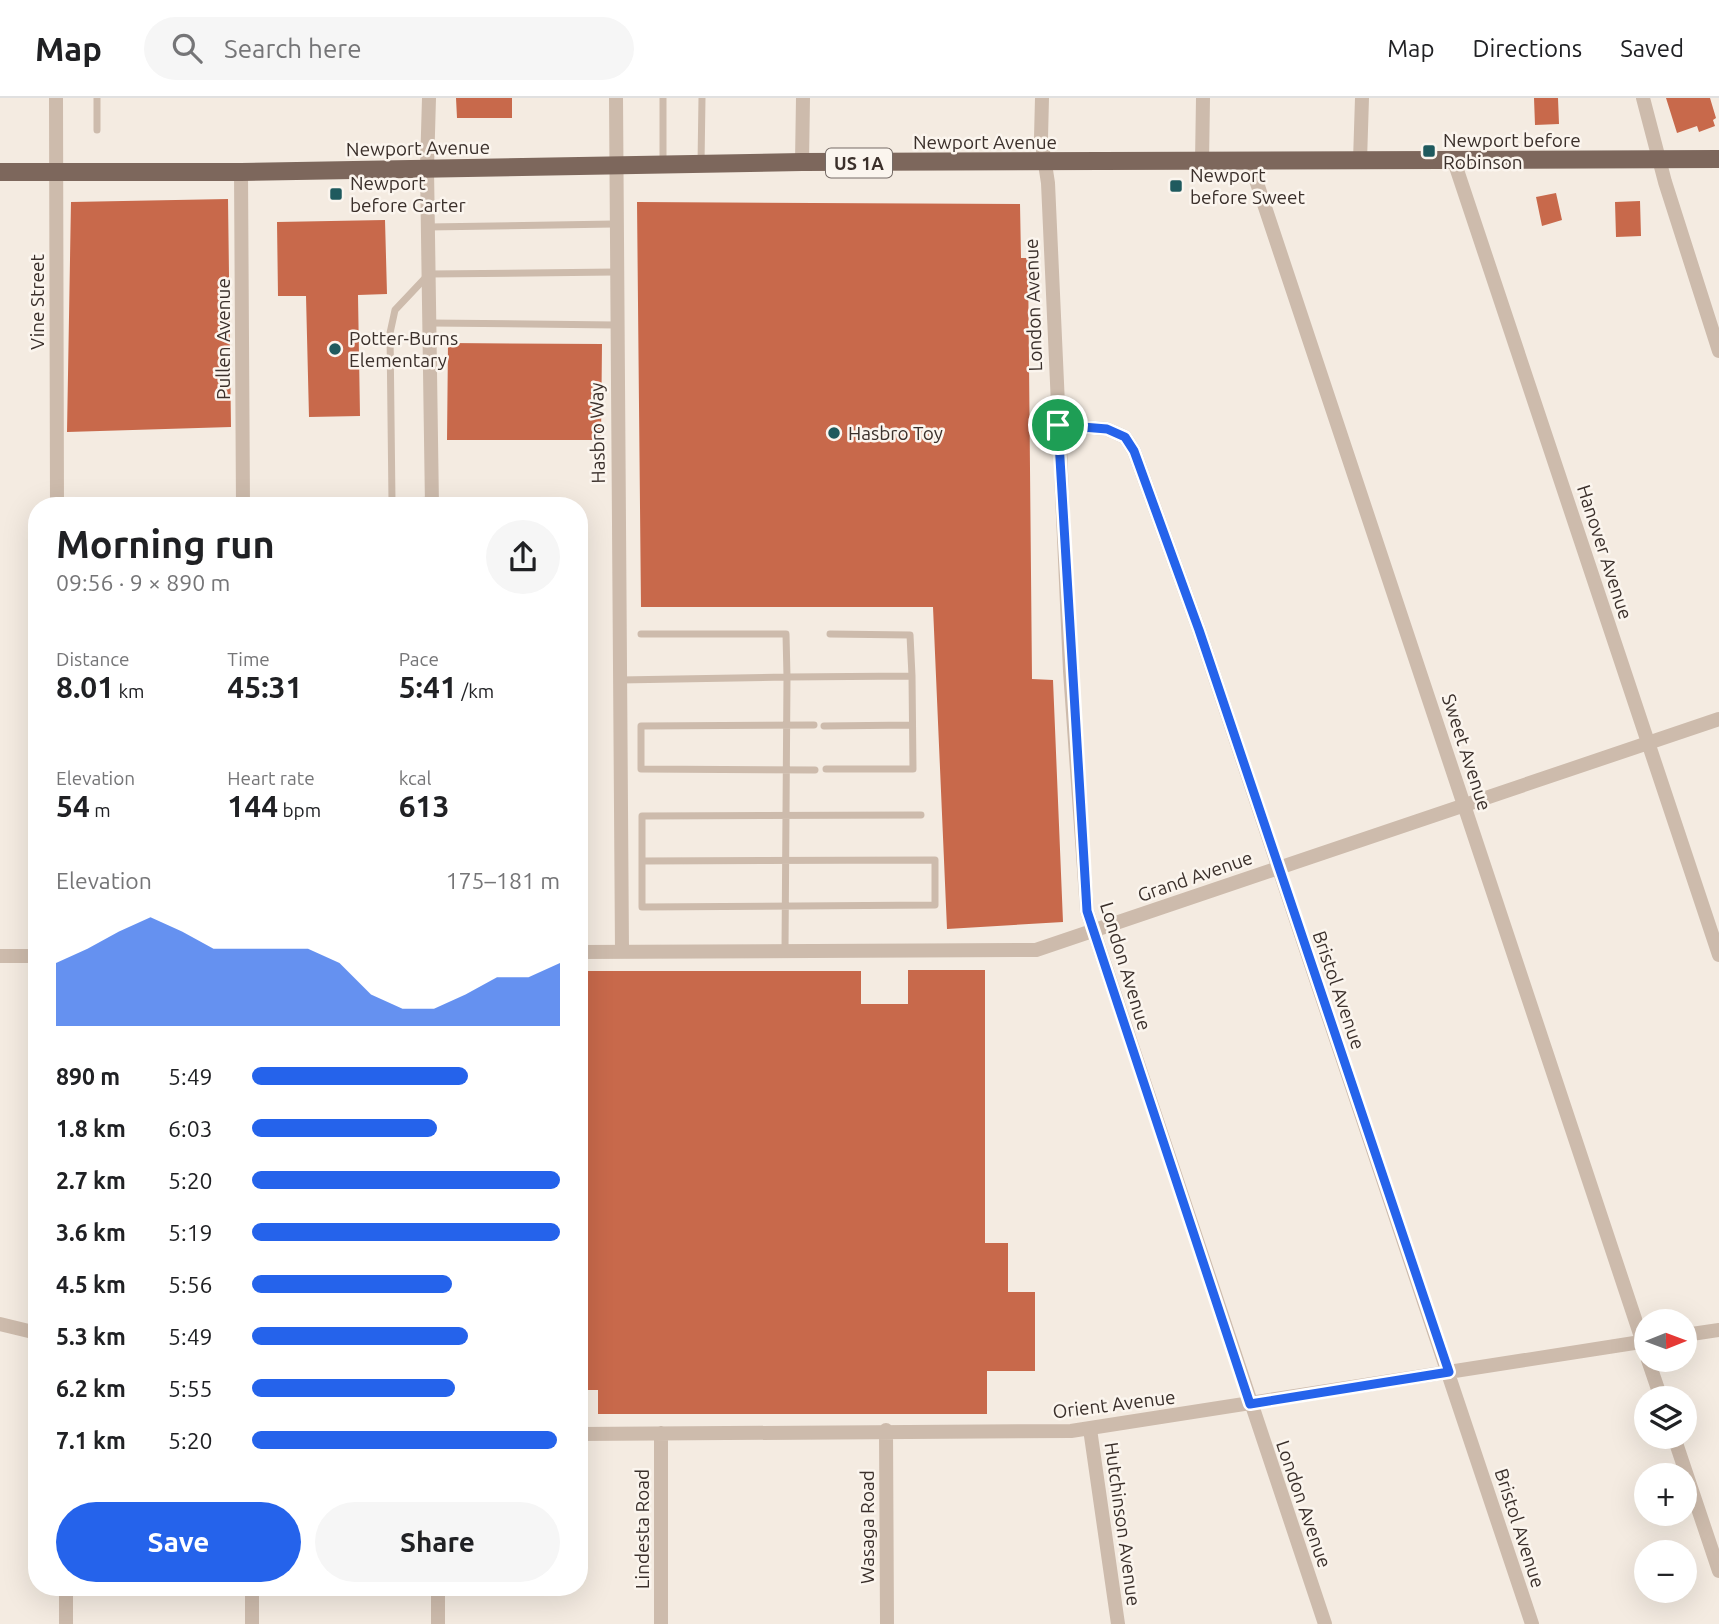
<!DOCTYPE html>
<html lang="en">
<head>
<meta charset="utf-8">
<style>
  :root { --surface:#fff; --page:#f6f6f6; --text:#202124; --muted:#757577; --line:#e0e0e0; --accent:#2563eb }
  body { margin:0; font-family:Ubuntu,sans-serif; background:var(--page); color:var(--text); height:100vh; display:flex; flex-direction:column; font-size:26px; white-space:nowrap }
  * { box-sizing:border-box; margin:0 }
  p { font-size:23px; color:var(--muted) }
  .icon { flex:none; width:38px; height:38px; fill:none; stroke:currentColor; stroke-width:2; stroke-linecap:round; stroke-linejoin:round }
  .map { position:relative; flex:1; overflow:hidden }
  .drawer { position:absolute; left:28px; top:399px; width:560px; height:1099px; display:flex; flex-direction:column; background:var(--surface); border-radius:28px; box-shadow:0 7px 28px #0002 }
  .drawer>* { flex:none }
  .needle { width:46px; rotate:89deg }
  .controls { position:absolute; left:1634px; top:1211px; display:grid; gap:14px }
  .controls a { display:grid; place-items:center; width:63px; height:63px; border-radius:50%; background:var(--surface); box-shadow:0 7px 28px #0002; font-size:35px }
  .pin { position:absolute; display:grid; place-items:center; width:60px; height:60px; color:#fff; margin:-30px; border:4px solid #fff; border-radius:50%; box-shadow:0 2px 7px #0007 }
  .round { display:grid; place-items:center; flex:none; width:74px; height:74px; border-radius:37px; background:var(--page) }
  .head { display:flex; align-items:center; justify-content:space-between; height:119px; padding:0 28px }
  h1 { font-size:38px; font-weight:600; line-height:52px }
  .figures { display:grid; grid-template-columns:repeat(3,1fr); gap:10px; height:119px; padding:7px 28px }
  .figures div { display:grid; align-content:center }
  .figures b { font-size:30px; font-weight:600 }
  .figures small { font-size:19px; font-weight:400 }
  .figures p { font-size:19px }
  .chart { height:196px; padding:14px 28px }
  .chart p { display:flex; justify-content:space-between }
  .chart svg { width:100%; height:126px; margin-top:7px; fill:var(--accent); opacity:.7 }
  .action { display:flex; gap:14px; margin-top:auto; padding:14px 28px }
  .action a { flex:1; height:80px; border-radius:42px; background:var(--accent); color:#fff; font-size:28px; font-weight:600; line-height:80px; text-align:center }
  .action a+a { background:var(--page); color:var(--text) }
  ul { padding:0 28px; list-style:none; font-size:23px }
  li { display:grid; grid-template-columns:112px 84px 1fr; align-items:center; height:52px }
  li i { height:18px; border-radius:9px; background:var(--accent) }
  header { display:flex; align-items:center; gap:42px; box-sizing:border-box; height:98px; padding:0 35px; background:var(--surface); border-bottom:2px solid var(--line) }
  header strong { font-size:33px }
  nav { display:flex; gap:38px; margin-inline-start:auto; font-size:24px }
  .search { width:490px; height:63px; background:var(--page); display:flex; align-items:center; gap:18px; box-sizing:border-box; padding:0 24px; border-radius:38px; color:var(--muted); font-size:26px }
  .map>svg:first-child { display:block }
</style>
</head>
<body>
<header>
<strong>Map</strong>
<div class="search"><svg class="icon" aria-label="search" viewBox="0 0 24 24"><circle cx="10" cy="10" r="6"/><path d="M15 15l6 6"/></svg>Search here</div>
<nav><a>Map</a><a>Directions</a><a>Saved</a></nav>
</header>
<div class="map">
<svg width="1719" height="1526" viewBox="0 0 1719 1526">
  <rect width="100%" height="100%" fill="#f4ebe1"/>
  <!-- building -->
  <path fill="#c8694b" d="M456,0H512V20H457Z
    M1534,0H1558L1559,26L1535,27Z
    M1666,0H1710L1716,20L1713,22L1715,28L1699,34L1697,28L1677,35Z
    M1556,95L1562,122L1542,128L1536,99Z
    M228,101L231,329L67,334L71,104Z
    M1640,103L1641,138L1616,139L1615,104Z
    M637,104L1020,106L1021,160H1028L1032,581L1053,582L1063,824L947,831L933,509H641Z
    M385,122L387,196L358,197L360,318L309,319L306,198H278L277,124Z
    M448,245L602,246L601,342H447Z
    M908,872H985V1145H1008V1194H1035V1273H987V1316H598V1292H579V873H861V906H908Z"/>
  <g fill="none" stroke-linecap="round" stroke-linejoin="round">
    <!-- service -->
    <path stroke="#cdbbac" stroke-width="7" d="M97,0V32
      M663,66V0
      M701,66L702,0
      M428,129L614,126
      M430,225L615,227
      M432,402L392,404L390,235L395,212L429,176L615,174
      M641,536H786L787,579L912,578L910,537L830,536
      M620,582L787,579L785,853
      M814,627L641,628V671L815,672
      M824,628L912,627
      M826,671H913L912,578
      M642,763V809L935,807V762L642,763V718L921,717"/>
    <!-- minor -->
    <path stroke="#cdbbac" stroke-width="14" d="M56,0L57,408
      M429,0L427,70L432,408
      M616,0L622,853
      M1042,0L1041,40L1048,85L1070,573L1087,813L1325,1526
      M1643,0L1665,84L1719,253
      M1360,63L1362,0
      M1454,63L1719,857
      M802,64L803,0
      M1202,64L1203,0
      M1250,64L1647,1257
      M241,74L243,408
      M1058,327L1107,331L1125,339L1134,353L1199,532L1532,1526
      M579,854L1036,852L1719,621
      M0,858H37
      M0,1226L37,1235
      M1685,1237L1719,1232
      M1648,1262L1661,1300
      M1090,1331L1118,1526
      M886,1332L887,1526
      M661,1335V1526
      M579,1336L1071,1333L1647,1243
      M1674,1339L1719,1473
      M66,1489V1526
      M252,1489V1526
      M438,1489V1526"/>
    <!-- primary -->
    <path stroke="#7d675c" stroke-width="18" d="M0,74H241L802,64L1719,61"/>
  </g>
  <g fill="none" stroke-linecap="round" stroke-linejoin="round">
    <!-- route casing -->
    <g stroke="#fff" stroke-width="14">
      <path id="route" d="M1058,327L1107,331L1125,339L1134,353L1199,532L1449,1274L1250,1306L1087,813Z"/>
    </g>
    <!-- route -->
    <use href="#route" stroke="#2563eb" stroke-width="9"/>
  </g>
  <!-- markers -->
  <g fill="#1f5a5e" stroke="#fbf5ee" stroke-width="2.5">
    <rect x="1422" y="46" width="14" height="14" rx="3.5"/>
    <rect x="1169" y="81" width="14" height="14" rx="3.5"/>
    <rect x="329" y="89" width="14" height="14" rx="3.5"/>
    <circle cx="335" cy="251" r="7"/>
    <circle cx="834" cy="335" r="7"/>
  </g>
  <g text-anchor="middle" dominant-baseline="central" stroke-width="5" stroke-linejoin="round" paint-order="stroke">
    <!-- shield labels -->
    <rect fill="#fbf5ee" stroke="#756b66" stroke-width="2" x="826" y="50.5" width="66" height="29" rx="5"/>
    <g font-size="18" font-weight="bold" fill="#3b302b">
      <text x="859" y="65">US 1A</text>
    </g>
    <!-- poi labels -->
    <g font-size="19" fill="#3b302b" stroke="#fbf5ee" text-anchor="start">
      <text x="1443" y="42">Newport before<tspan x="1443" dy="22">Robinson</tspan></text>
      <text x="1190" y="77">Newport<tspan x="1190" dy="22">before Sweet</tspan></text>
      <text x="350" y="85">Newport<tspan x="350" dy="22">before Carter</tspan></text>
      <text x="349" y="240">Potter-Burns<tspan x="349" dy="22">Elementary</tspan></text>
      <text x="848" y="335">Hasbro Toy</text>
    </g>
    <!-- street labels -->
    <g font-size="19" fill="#3b302b" stroke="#fbf5ee">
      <text x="985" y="44">Newport Avenue</text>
      <text transform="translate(418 50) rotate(-1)">Newport Avenue</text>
      <text transform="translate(37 204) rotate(-90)">Vine Street</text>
      <text transform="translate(1033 207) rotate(-92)">London Avenue</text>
      <text transform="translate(223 241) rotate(-90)">Pullen Avenue</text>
      <text transform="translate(597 335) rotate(-91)">Hasbro Way</text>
      <text transform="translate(1605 454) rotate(72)">Hanover Avenue</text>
      <text transform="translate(1467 654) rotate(72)">Sweet Avenue</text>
      <text transform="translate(1195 778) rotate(-19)">Grand Avenue</text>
      <text transform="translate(1126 868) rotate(73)">London Avenue</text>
      <text transform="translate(1339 892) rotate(71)">Bristol Avenue</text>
      <text transform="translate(1114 1306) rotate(-7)">Orient Avenue</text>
      <text transform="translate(1304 1406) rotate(71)">London Avenue</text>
      <text transform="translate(1123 1426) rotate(82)">Hutchinson Avenue</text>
      <text transform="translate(867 1429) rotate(-90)">Wasaga Road</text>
      <text transform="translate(1520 1430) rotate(72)">Bristol Avenue</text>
      <text transform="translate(642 1431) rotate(-90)">Lindesta Road</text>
    </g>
  </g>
</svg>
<div class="controls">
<a><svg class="needle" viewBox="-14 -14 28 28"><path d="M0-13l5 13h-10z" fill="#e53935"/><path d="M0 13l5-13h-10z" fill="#757577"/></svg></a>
<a><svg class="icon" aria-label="layers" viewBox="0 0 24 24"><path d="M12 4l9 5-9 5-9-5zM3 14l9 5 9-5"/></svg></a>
<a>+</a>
<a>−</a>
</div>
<div class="pin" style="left:1058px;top:327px;background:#1e9e55"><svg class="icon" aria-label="arrive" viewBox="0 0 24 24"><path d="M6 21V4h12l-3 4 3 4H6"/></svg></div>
<section class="drawer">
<div class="head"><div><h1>Morning run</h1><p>09:56 · 9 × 890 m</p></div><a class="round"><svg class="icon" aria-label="share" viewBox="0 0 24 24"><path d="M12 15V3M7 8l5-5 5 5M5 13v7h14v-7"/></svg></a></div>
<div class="figures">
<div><p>Distance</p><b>8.01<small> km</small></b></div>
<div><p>Time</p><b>45:31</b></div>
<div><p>Pace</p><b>5:41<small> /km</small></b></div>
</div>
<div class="figures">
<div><p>Elevation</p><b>54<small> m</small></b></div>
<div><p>Heart rate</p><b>144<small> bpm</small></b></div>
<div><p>kcal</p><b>613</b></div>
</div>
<div class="chart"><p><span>Elevation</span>175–181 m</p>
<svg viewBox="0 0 160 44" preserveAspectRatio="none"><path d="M0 44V22L10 17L20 11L30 6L40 11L50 17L60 17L70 17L80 17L90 22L100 33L110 38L120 38L130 33L140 27L150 27L160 22V44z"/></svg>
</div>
<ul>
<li><b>890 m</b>5:49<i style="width:70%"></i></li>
<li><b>1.8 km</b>6:03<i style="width:60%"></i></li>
<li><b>2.7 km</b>5:20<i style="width:100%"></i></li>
<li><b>3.6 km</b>5:19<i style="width:100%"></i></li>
<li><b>4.5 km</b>5:56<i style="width:65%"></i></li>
<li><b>5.3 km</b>5:49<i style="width:70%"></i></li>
<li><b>6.2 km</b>5:55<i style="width:66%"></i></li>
<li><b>7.1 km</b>5:20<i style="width:99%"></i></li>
</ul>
<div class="action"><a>Save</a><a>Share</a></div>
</section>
</div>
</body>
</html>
